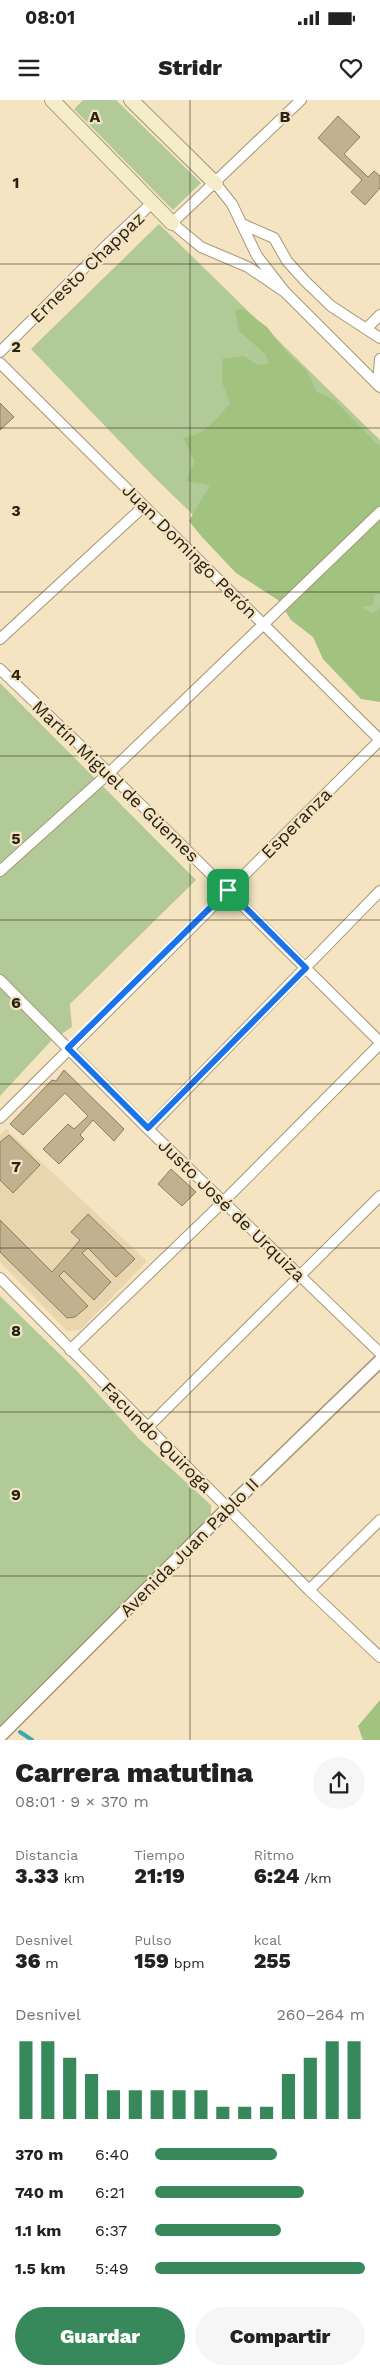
<!DOCTYPE html>
<html lang="es">
<head>
<meta charset="utf-8">
<style>
  :root { --surface:#fff; --page:#f6f6f6; --text:#222; --muted:#767676; --accent:#37895b }
  body { margin:0; font-family:"Work Sans",sans-serif; background:var(--page); color:var(--text); height:100vh; display:flex; flex-direction:column; font-size:19px; white-space:nowrap }
  * { box-sizing:border-box; margin:0 }
  p { font-size:16px; color:var(--muted) }
  .icon { flex:none; width:28px; height:28px; fill:none; stroke:currentColor; stroke-width:2; stroke-linecap:round; stroke-linejoin:round }
  .map { position:relative; height:1640px; overflow:hidden }
  .details { display:flex; flex-direction:column; background:var(--surface); flex:1 }
  .details>* { flex:none }
  .pin { position:absolute; display:grid; place-items:center; width:42px; height:42px; color:#fff; margin:-21px; border-radius:10px; box-shadow:0 2px 8px #0006 }
  .round { display:grid; place-items:center; flex:none; width:52px; height:52px; border-radius:26px; background:var(--page) }
  .summary { display:flex; align-items:center; justify-content:space-between; height:85px; padding:0 15px }
  h1 { font-size:28px; font-weight:800; line-height:38px }
  .figures { display:grid; grid-template-columns:repeat(3,1fr); gap:8px; height:85px; padding:5px 15px }
  .figures div { display:grid; align-content:center }
  .figures b { font-size:21px; font-weight:800 }
  .figures small { font-size:14px; font-weight:400 }
  .figures p { font-size:14px }
  .chart { height:140px; padding:10px 15px }
  .chart p { display:flex; justify-content:space-between }
  .chart svg { width:100%; height:90px; margin-top:5px; stroke:var(--accent); stroke-width:6 }
  .cta { display:flex; gap:10px; margin-top:auto; padding:10px 15px }
  .cta a { flex:1; height:58px; border-radius:30px; background:var(--accent); color:#fff; font-size:20px; font-weight:800; line-height:58px; text-align:center }
  .cta a+a { background:var(--page); color:var(--text) }
  ul { padding:0 15px; list-style:none; font-size:16px }
  li { display:grid; grid-template-columns:80px 60px 1fr; align-items:center; height:38px }
  li i { height:12px; border-radius:6px; background:var(--accent) }
  .status { display:flex; justify-content:space-between; align-items:center; height:35px; padding:0 25px; background:var(--surface); direction:ltr }
  .status svg { height:14px; fill:currentColor }
  header { display:flex; justify-content:space-between; align-items:center; height:65px; padding:0 15px; background:var(--surface); font-size:22px; font-weight:800 }
  .map>svg:first-child { display:block }
</style>
</head>
<body>
<div class="status"><b>08:01</b><svg viewBox="0 0 49 12"><path d="M0 12V9h3v3zM5 12V6h3v6zM10 12V3h3v9zM15 12V0h3v12zM26 1h20v11H26zM47 4h2v5h-2z"/></svg></div>
<header><svg class="icon" aria-label="menu" viewBox="0 0 24 24"><path d="M4 6h16M4 12h16M4 18h16"/></svg>Stridr<svg class="icon" aria-label="heart" viewBox="0 0 24 24"><path d="M12 20l-8-8c-3-5 5-10 8-4 3-6 11-1 8 4z"/></svg></header>
<div class="map">
<svg width="380" height="1640" viewBox="0 0 380 1640">
  <rect width="100%" height="100%" fill="#f4e4c1"/>
  <!-- built -->
  <path fill="#ead6ae" d="M6,1029L147,1161L80,1230L67,1231L0,1162V1035Z"/>
  <!-- green -->
  <path fill="#b1ca98" d="M83,0H116L201,83L173,110L74,9Z
    M159,124L380,340V596L154,377L31,249Z
    M0,583L196,780L70,904L72,927L50,942L0,996Z
    M0,1196L77,1271L139,1339L211,1405V1418L0,1626Z"/>
  <!-- forest -->
  <path fill="#a2c27f" d="M243,209L267,227L288,254L307,271L317,292L334,300L380,347V494L374,495L373,505L362,507L373,513L380,507V602L361,599L323,559L313,537L291,520L278,500L236,473L202,437L189,421L210,385L186,381L195,361L183,338C204,336 218,318 230,303L222,282V259L244,256L258,265L269,264L266,255L239,231L235,210Z
    M380,1600V1640H363L358,1626Z"/>
  <g fill="none" stroke-linecap="round" stroke-linejoin="round">
    <!-- stream -->
    <path stroke="#3ea8b2" stroke-width="4" d="M20,1632L32,1640"/>
  </g>
  <!-- building -->
  <path fill="#c0b18f" stroke="#8d7e5e" d="M338,16L360,37L344,54L368,77L374,71L380,76V88L365,105L351,92L362,80L318,38Z
    M0,303L14,317L0,330Z
    M64,970L124,1029L114,1041L93,1020L80,1035L84,1039L59,1064L43,1049L68,1024L74,1029L88,1016L65,993L23,1035L10,1024L52,980L56,981Z
    M9,1035L40,1065L13,1093L0,1080V1042Z
    M171,1069L196,1092L182,1106L158,1084Z
    M88,1114L135,1159L116,1177L88,1148L82,1153L111,1182L94,1200L64,1171L59,1176L88,1206L75,1217L67,1218L0,1152V1120L52,1172L80,1140L71,1132Z"/>
  <g fill="none" stroke-linecap="round" stroke-linejoin="round">
    <!-- minor casing -->
    <g stroke="#a69777" stroke-width="12">
      <path id="minor" d="M216,84L232,104L257,156L285,192L380,287
        M242,124L274,138L287,161L305,181L331,206L380,238
        M285,192L248,167L201,147L172,123L301,0
        M366,229L380,215
        M0,252L106,146L152,103
        M0,263L380,640
        M378,285L380,259
        M0,539L144,406
        M0,569L109,673L380,942
        M0,771L109,673L380,412
        M0,880L148,1029L380,1253
        M0,1018L380,640
        M148,1029L380,791
        M0,1178L309,1490L380,1557
        M70,1250L223,1102L380,944
        M147,1328L380,1096
        M309,1490L380,1420"/>
    </g>
    <!-- tertiary casing -->
    <g stroke="#a69777" stroke-width="15">
      <path id="tertiary" d="M0,1636L228,1408L380,1261"/>
    </g>
    <!-- secondary casing -->
    <g stroke="#a69777" stroke-width="16">
      <path id="secondary" d="M52,0L172,123
        M131,0L216,84"/>
    </g>
    <!-- minor -->
    <use href="#minor" stroke="#fff" stroke-width="10"/>
    <!-- tertiary -->
    <use href="#tertiary" stroke="#fff" stroke-width="12"/>
    <!-- secondary -->
    <use href="#secondary" stroke="#f5ecca" stroke-width="14"/>
  </g>
  <g fill="none" stroke-linecap="round" stroke-linejoin="round">
    <!-- route casing -->
    <g stroke="#fff" stroke-width="10">
      <path id="route" d="M228,790L306,868L148,1028L68,948Z"/>
    </g>
    <!-- route -->
    <use href="#route" stroke="#1a73e8" stroke-width="6"/>
  </g>
  <!-- grid -->
  <path fill="none" stroke="#292316" stroke-width="1" stroke-opacity="0.55" d="M190,0V1640M0,164H380M0,328H380M0,492H380M0,656H380M0,820H380M0,984H380M0,1148H380M0,1312H380M0,1476H380"/>
  <g text-anchor="middle" dominant-baseline="central" stroke-width="4.5" stroke-linejoin="round" paint-order="stroke">
    <!-- street labels -->
    <g font-size="18" fill="#292316" stroke="#f4e4c1">
      <text transform="translate(87 167) rotate(-44)">Ernesto Chappaz</text>
      <text transform="translate(190 451) rotate(45)">Juan Domingo Perón</text>
      <text transform="translate(116 681) rotate(44)">Martín Miguel de Güemes</text>
      <text transform="translate(296 723) rotate(-45)">Esperanza</text>
      <text transform="translate(232 1110) rotate(44)">Justo José de Urquiza</text>
      <text transform="translate(157 1337) rotate(45)">Facundo Quiroga</text>
      <text transform="translate(189 1447) rotate(-45)">Avenida Juan Pablo II</text>
    </g>
  </g>
  <g font-size="16" text-anchor="middle" font-weight="bold" fill="#292316" stroke="#f4e4c1" stroke-width="4.5" stroke-linejoin="round" paint-order="stroke">
    <text x="95" y="22">A</text>
    <text x="285" y="22">B</text>
    <text x="16" y="88">1</text>
    <text x="16" y="252">2</text>
    <text x="16" y="416">3</text>
    <text x="16" y="580">4</text>
    <text x="16" y="744">5</text>
    <text x="16" y="908">6</text>
    <text x="16" y="1072">7</text>
    <text x="16" y="1236">8</text>
    <text x="16" y="1400">9</text>
  </g>
</svg>
<div class="pin" style="left:228px;top:790px;background:#1e9e55"><svg class="icon" aria-label="arrive" viewBox="0 0 24 24"><path d="M6 21V4h12l-3 4 3 4H6"/></svg></div>
</div>
<section class="details">
<div class="summary"><div><h1>Carrera matutina</h1><p>08:01 · 9 × 370 m</p></div><a class="round"><svg class="icon" aria-label="share" viewBox="0 0 24 24"><path d="M12 15V3M7 8l5-5 5 5M5 13v7h14v-7"/></svg></a></div>
<div class="figures">
<div><p>Distancia</p><b>3.33<small> km</small></b></div>
<div><p>Tiempo</p><b>21:19</b></div>
<div><p>Ritmo</p><b>6:24<small> /km</small></b></div>
</div>
<div class="figures">
<div><p>Desnivel</p><b>36<small> m</small></b></div>
<div><p>Pulso</p><b>159<small> bpm</small></b></div>
<div><p>kcal</p><b>255</b></div>
</div>
<div class="chart"><p><span>Desnivel</span>260–264 m</p>
<svg viewBox="0 0 160 44" preserveAspectRatio="none"><path d="M5 44V6M15 44V6M25 44V14M35 44V22M45 44V30M55 44V30M65 44V30M75 44V30M85 44V30M95 44V38M105 44V38M115 44V38M125 44V22M135 44V14M145 44V6M155 44V6"/></svg>
</div>
<ul>
<li><b>370 m</b>6:40<i style="width:58%"></i></li>
<li><b>740 m</b>6:21<i style="width:71%"></i></li>
<li><b>1.1 km</b>6:37<i style="width:60%"></i></li>
<li><b>1.5 km</b>5:49<i style="width:100%"></i></li>
</ul>
<div class="cta"><a>Guardar</a><a>Compartir</a></div>
</section>
</body>
</html>
